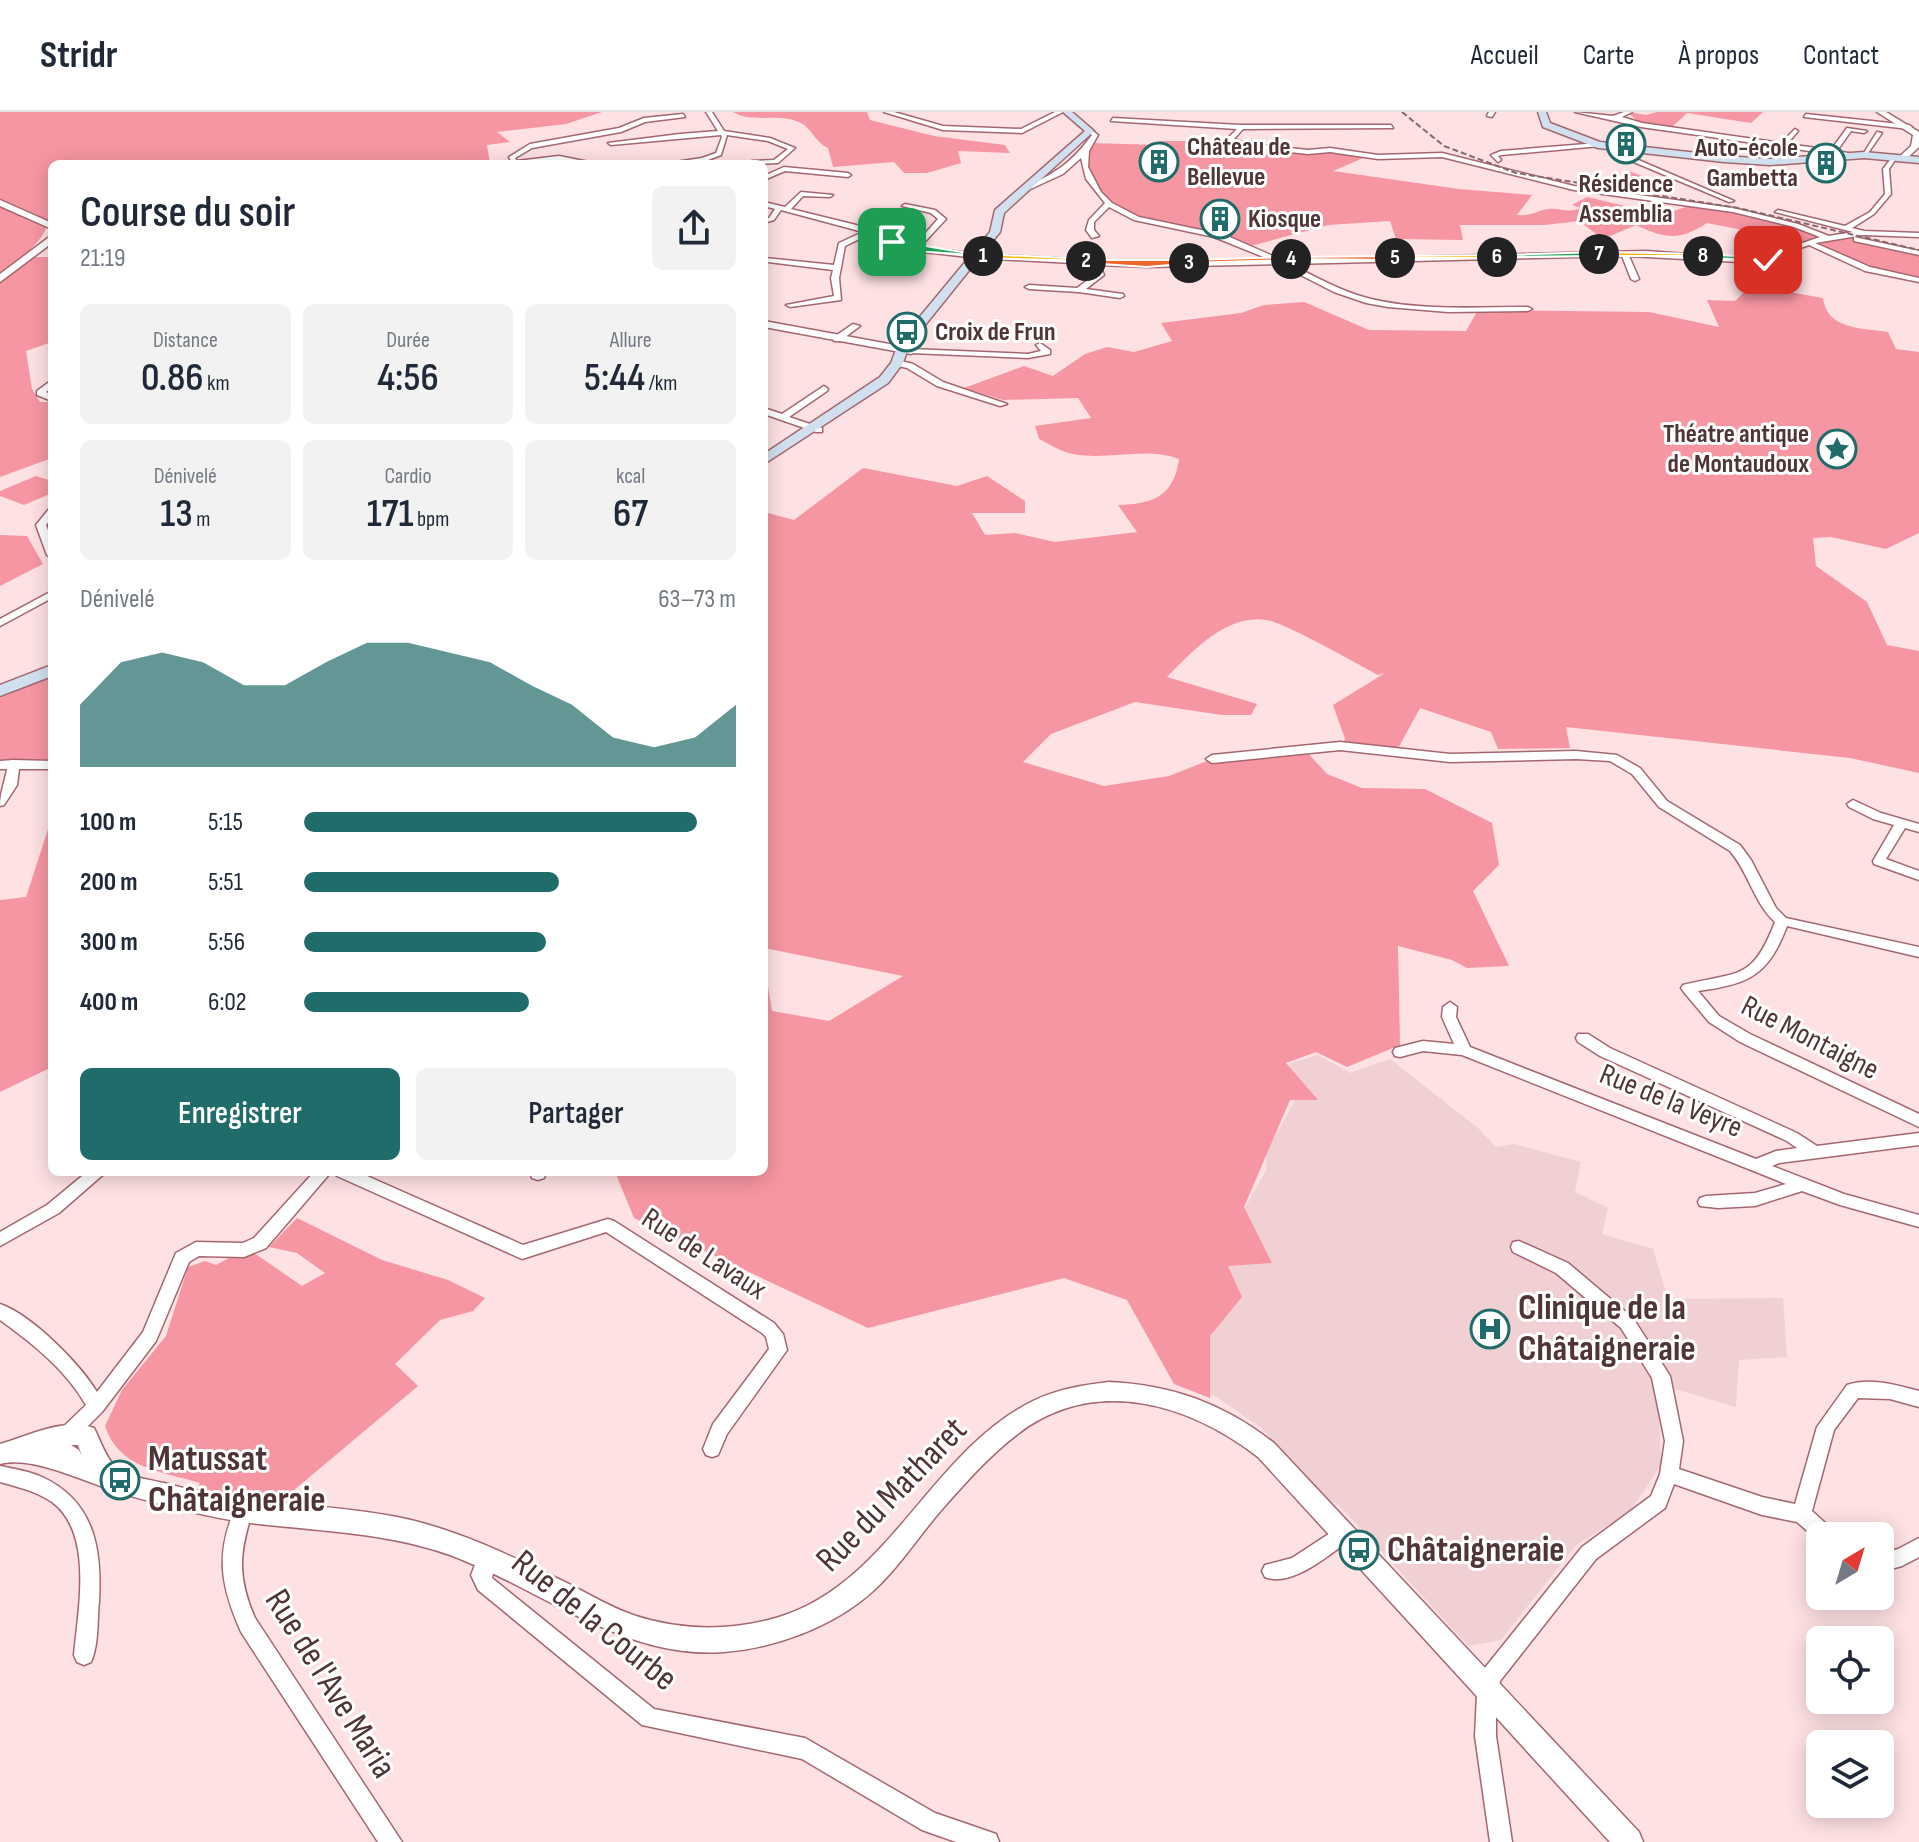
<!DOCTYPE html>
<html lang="fr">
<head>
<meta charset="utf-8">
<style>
  :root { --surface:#fff; --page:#f2f2f3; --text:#1f2937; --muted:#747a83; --line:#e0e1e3; --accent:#206c6a }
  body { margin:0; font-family:"Sofia Sans Condensed",sans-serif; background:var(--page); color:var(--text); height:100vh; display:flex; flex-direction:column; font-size:30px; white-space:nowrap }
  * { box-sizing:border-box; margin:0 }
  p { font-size:26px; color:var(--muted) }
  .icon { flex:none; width:44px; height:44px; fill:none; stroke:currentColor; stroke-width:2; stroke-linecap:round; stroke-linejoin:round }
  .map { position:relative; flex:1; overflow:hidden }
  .drawer { position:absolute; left:48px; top:48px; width:720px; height:1016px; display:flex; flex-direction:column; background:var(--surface); border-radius:12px; box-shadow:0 4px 20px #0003 }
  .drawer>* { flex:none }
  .needle { width:52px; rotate:38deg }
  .fabs { position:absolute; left:1806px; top:1410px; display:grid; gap:16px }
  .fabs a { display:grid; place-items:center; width:88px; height:88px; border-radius:12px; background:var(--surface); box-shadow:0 4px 20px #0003; font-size:40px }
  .pin { position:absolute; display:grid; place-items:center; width:68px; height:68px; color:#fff; margin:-34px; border-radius:16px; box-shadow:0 4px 12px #0006 }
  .km { position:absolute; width:40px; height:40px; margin:-20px; border-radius:50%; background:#222; color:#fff; font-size:22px; line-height:40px; text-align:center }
  .round { display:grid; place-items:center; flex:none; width:84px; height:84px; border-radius:12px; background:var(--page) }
  .head { display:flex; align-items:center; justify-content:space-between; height:136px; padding:0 32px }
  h1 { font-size:44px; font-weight:600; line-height:60px }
  .stats { display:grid; grid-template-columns:repeat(3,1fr); gap:12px; height:136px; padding:8px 32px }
  .stats div { display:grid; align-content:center; border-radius:12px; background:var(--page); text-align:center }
  .stats b { font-size:40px; font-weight:600 }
  .stats small { font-size:22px; font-weight:400 }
  .stats p { font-size:22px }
  .chart { height:224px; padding:16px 32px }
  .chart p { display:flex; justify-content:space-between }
  .chart svg { width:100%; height:144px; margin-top:8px; fill:var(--accent); opacity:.7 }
  .primary-button { display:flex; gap:16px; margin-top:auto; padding:16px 32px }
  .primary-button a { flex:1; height:92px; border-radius:12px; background:var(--accent); color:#fff; font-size:32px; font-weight:600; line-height:92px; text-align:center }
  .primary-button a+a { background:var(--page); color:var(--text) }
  ul { padding:0 32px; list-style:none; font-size:26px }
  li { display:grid; grid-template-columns:128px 96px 1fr; align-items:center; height:60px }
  li i { height:20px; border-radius:10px; background:var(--accent) }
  header { display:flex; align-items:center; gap:48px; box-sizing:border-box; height:112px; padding:0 40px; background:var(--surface); border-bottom:2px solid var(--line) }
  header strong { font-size:38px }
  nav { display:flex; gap:44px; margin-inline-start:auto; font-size:28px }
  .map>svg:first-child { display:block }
</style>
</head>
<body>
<header>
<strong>Stridr</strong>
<nav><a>Accueil</a><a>Carte</a><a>À propos</a><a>Contact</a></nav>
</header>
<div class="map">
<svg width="1919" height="1730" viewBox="0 0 1919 1730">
  <rect width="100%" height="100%" fill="#fee1e3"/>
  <!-- built -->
  <path fill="#f0d0d3" d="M1318,943L1350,961L1390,947L1478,1016L1496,1035L1514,1032L1581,1050L1575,1080L1608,1096L1602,1122L1653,1137L1668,1187L1783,1186L1787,1245L1739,1248L1736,1295L1675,1277L1658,1281L1661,1352L1645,1378L1628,1401L1576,1433L1501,1528L1468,1534L1338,1392L1324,1387L1263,1317L1208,1279L1192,1190L1267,1057L1265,1043L1295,988L1289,952Z"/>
  <!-- green -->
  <path fill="#f696a2" d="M0,0H602L566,12L497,20L510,30L487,33L490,52H52C52,96 58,115 22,145H52V230L26,239L32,277L40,290H52V346L0,365Z
    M733,0H867L870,8L934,24L1005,33L1010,41L958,39L961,51L927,61H904L894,50L833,55L828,36C816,31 812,17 801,11C778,0 754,12 733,0Z
    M1628,0L1646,3L1657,0H1763L1751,11L1687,1L1672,15L1637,9Z
    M1160,29H1228L1237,35C1280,35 1325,38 1368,44L1333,59L1459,77L1532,83L1517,103C1533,104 1536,99 1548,97C1562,95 1565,102 1581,96L1572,93L1587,85L1663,103L1691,93L1733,98L1819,124L1804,130L1760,115L1743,118L1707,111C1679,129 1666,127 1636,113L1603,127L1579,109L1545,113H1460L1463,128L1396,127L1390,109L1328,113L1251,134L1205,118L1143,108L1108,92L1087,58L1086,39L1092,31L1158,33Z
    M1629,59L1665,73L1644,79L1605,75Z
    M1847,125L1919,141V166L1868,156L1817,132Z
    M1751,173L1823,186C1827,218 1862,216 1888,220L1896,237L1919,240V421L1886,437L1831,425L1813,426L1816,454L1867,490L1887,533L1919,539V661L1850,646L1566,615L1570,636L1498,637L1491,620L1420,596L1395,642L1340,634L1345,627L1333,593L1385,561L1378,563C1357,552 1284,510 1266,508C1226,502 1192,540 1167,565L1257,592L1251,603H1222L1135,590L1051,622L1023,650L1104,674L1169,664L1212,647L1304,637L1327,662L1362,676L1425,677L1492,711L1499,753L1473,779L1509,854L1467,856L1452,848L1398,834L1400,933L1347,955L1316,940L1286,951L1318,988H1290L1244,1095L1272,1151L1228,1154L1242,1185L1210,1224V1286L1174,1272L1127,1188L1064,1166L868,1216L634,1106L615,1060H764V849L772,899L829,909L903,864L764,836V400L794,408L863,356L957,374L987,364L1025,389V401H972L985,423L1015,421L1055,430L1137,420L1118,393C1152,392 1174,385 1179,347C1145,334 1109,349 1073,342C1061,340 1050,332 1039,327L1035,314L1091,306L1078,286L1003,288L964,276L1024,254L1053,264L1085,242L1107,235L1134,240L1172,229L1161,211L1241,201L1264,193L1304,190L1369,218L1466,219L1478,198L1649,200L1719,215L1707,188L1735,189Z
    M36,364L52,369V381L24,393L0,384V379Z
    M0,423L27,424L43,452L0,474Z
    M52,564V653H0V586Z
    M52,705V955L0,980V788L26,785Z
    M297,1106L382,1148L448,1168L485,1186L473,1199L440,1208L395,1252L418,1274L281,1389L197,1378L200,1371C161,1359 119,1357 105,1314L122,1278L166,1224L188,1155L205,1149L216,1153L229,1146L254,1141L302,1174L325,1161L297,1141L269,1135Z"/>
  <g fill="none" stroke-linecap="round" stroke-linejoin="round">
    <!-- minor casing -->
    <g stroke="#a5676f" stroke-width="3">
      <path id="minor" d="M706,0H712L724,19L770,26L795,36L778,51L754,52L752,49L774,48L788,37L768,29L727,23L721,43L703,50L662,52L702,46L716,41L722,25L721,23L611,33L608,31L680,22L718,19Z
        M884,0H894L943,14L1021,17L1055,0H1063L1022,21L943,18Z
        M1489,0H1495L1492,5L1487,4Z
        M1575,0L1613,4L1624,0H1632L1622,5L1642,11L1781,31L1795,17L1798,19L1787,32L1831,38L1847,16L1867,19L1864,21L1851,19L1837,39L1853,42L1851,45L1641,15Z
        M683,2L685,5L645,10L621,20L532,36L515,46L517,49L559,44L599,52L559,48L500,52L511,49L509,45L530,32L619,16L644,6Z
        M1806,2L1909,13L1912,15L1909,17L1804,5Z
        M1113,6L1240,13H1391L1393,16L1243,17L1234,27L1245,31L1308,38L1330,36L1378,43L1442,41L1574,74L1733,96L1798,112L1829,124L1853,120L1775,100L1778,98L1845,114L1870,100L1885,82L1883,57L1894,43L1897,45L1889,57L1891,82L1874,102L1852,116L1864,119L1919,121V125L1864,123L1815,131L1870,155L1919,166V170L1865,159L1809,133L1757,151L1629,144L1639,167L1635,169L1631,167L1622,144L1290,152C1316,165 1342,180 1371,187C1422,199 1476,195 1528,195L1532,197L1528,199L1448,200L1388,195L1366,191L1334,180L1279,152L1147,155L1100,153L1104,163L1086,177L1123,182L1124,184L1120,186L1079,180L1029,177L1025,175L1029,173L1077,176L1096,162L1092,152L977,146L915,139L870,122L845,134L839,166L841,188L790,195L786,193L834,184L831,166L833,158L768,150L764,148L765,146L834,153L839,131L863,120L781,98L774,108L764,111V107L769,106L775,97L764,94V90L785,95L801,80L833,83L830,85L803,84L791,97L856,113L914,134L938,107L931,101L902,94L905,92L935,98L946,107L920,135L977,142L1147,151L1271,148L1214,125L1134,108L1109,95L1094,110V118L1099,124L1092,126L1086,118L1089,108L1105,91L1086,67L1081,46L1063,62L1026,79H1022V77C1055,61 1070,53 1092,23L1087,19L1090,17L1098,23L1089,39L1088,55L1101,80L1112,91L1139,105L1225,123L1282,148L1646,139L1756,147L1820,125L1794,115L1733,100L1574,78L1442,45L1378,47L1330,40L1308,42L1244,35L1227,27L1237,17L1111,9Z
        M1877,20L1882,21L1866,44H1862Z
        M1598,31L1600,34L1501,43L1498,44L1501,48L1498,50L1491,43L1501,39Z
        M1609,34H1613L1615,38L1734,89L1729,90L1610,40Z
        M784,55L848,61L851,63L848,65L785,59L764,68V64Z
        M1854,125L1919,139V143L1854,129Z
        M853,212L860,214L840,229H834V225Z
        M1040,231L1050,238V242L1028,246L911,241L907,239L911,237L1028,242L1041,239L1036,233Z
        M897,248L913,252L943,270L1007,292L1000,294L937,274L907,256L894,253V249Z
        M52,268V275L46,280L52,283V289L37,283V279Z
        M824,274L828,277L827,279L789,305L822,316V320H816L764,302V296L782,302Z
        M52,396V405L46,413L52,429V446L47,443L36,413L49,397Z
        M52,479V486L0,514V507Z
        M1340,630L1450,642L1576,639L1617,643L1640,656L1667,689L1740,733L1751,748L1776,796L1786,806L1919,835V845L1787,814C1768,864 1749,872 1698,879L1719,904L1750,922L1919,1002V1015L1740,930L1709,910L1683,879L1681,876L1683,873C1738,859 1752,870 1775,810C1754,791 1749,761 1730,739L1659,695L1632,662L1610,649L1576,647L1450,650L1340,638L1212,651L1206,647L1212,643Z
        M13,648L52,649V657H19L17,673L4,693L0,694C0,680 5,670 7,657H0V649Z
        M1853,688L1881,701L1919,712V720L1905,716L1886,747L1919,759V768L1874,752L1873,749L1894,713L1873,707L1849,695L1847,692Z
        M1450,890L1457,895L1456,905L1470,935L1756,1047L1776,1039L1797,1036L1787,1029L1600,944L1578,930L1576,926L1578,922H1588L1610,936L1797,1021L1817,1034L1919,1021V1033L1779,1051L1772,1054L1844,1082L1919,1103V1115L1840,1093L1802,1079L1755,1094L1718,1096L1700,1094L1698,1090L1700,1086L1706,1084L1755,1081L1786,1072L1462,943L1423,939L1400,945L1395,944L1393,940L1395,936L1423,929L1454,932L1442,905L1443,895Z
        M87,1060H106L59,1101L0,1134V1120L47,1093Z
        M314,1060H331L266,1136L244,1145L199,1144L189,1150L156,1229L102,1300L73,1329L67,1331L61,1329L58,1323L61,1317L86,1293C65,1257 33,1232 0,1208V1192C32,1203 80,1252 97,1280L143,1220L176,1141L196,1130L243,1131L254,1126Z
        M335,1060H358L523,1133L608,1107L614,1109L774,1211L783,1222L787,1238L727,1322L718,1343L712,1345L706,1343L703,1337L713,1312L769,1237L766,1225L762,1221L606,1120L522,1147L337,1064Z
        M530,1060H546L544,1066L538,1068L532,1066Z
        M1519,1129L1568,1151L1633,1206L1670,1264L1683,1329L1679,1357L1762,1385L1795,1392L1817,1315L1847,1273C1869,1265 1897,1273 1919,1279V1295L1890,1287L1858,1286L1834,1318L1812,1399L1833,1418L1836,1424H1820V1430L1797,1410L1762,1403L1674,1372L1665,1396L1596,1447L1500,1569L1496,1603V1624L1512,1730H1490L1475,1624L1477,1582L1484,1557L1582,1435L1651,1384L1660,1362L1665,1329L1652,1266L1621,1216L1556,1161L1513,1140L1511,1135L1513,1130Z
        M0,1354C14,1357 29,1359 42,1365C94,1389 102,1436 99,1489C97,1508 99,1532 91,1550L84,1553L77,1550L74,1543C78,1498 94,1421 52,1390C36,1379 18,1375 0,1370Z
        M244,1389L251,1392L253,1398C239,1440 237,1465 255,1506L402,1730H378L241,1520C220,1472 215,1441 237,1392Z
        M1344,1412L1351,1415L1354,1421L1351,1427C1330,1442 1292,1476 1265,1465L1262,1459L1265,1453L1292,1446Z
        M1919,1426V1445L1902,1454L1880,1460V1442L1898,1437Z
        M486,1440L493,1443L496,1449L492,1466L654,1597L805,1626L935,1701L996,1722L999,1730H956L922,1718L802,1647L642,1613L478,1478L471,1463L479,1443Z"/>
    </g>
    <!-- tertiary casing -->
    <g stroke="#a5676f" stroke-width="3">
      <path id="tertiary" d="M1877,0H1886L1919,20V35L1905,48L1898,46L1911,34L1913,23Z
        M0,88L52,111V117L0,94Z
        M52,123V131L0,170V162Z
        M764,209L911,236L916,239L911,242L764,215Z
        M1109,1270C1173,1273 1224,1292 1274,1331L1639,1720L1643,1730H1610L1258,1345C1189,1292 1096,1263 1019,1321C991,1342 967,1369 944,1395C920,1422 899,1456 872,1480C833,1515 775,1536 724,1540C624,1548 540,1476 450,1443C385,1420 317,1419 250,1411C205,1405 163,1393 120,1381C88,1371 32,1343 0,1352V1332C28,1324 65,1305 94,1316C101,1330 108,1353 123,1360C135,1366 151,1368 164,1371C241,1393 319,1390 397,1405C458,1417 515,1446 571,1473C592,1484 614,1497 636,1504C683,1519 733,1519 779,1505C890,1471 931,1339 1033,1289C1057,1277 1083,1273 1109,1270ZM71,1333H78L82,1344L79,1338Z"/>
    </g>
    <!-- secondary casing -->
    <g stroke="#a5676f" stroke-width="3">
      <path id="secondary" d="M1063,0H1072L1094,19L1004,101L1000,120L909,233L903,251L888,271L764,352V342L880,265L891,251L899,230L990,120L995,98L1085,19Z
        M1538,0H1546L1550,11L1600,30L1724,44L1770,47L1864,40L1919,45V51L1864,46L1770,53L1724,50L1598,36L1543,15Z
        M52,553V564L0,584V573Z"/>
    </g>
    <!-- minor -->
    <use href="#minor" fill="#fff" fill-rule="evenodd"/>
    <!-- tertiary -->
    <use href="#tertiary" fill="#fff" fill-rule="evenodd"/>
    <!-- secondary -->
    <use href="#secondary" fill="#d1e0ef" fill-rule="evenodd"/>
    <!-- rail -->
    <path stroke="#86696c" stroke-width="2" stroke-dasharray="6 3" stroke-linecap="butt" d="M1402,0L1444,34L1516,61L1738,96L1919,138"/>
  </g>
  <!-- split-1 -->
  <path fill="#22a559" stroke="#fff" stroke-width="2" d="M889,128L986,144L915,139Z"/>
  <!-- split-2 -->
  <path fill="#f5b400" stroke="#fff" stroke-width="2" d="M983,142L1086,147L1090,149L981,146Z"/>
  <!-- split-3 -->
  <path fill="#f0652b" stroke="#fff" stroke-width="2" d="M1084,148H1189L1193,151L1147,155L1086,151Z"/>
  <!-- split-4 -->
  <path fill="#f0652b" stroke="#fff" stroke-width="2" d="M1291,145L1294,148L1186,151L1189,148Z"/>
  <!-- split-5 -->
  <path fill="#f0652b" stroke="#fff" stroke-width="2" d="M1395,144L1397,148L1288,147L1291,145Z"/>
  <!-- split-6 -->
  <path fill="#f5b400" stroke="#fff" stroke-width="2" d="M1497,143L1500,146H1392L1395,144Z"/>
  <!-- split-7 -->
  <path fill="#22a559" stroke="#fff" stroke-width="2" d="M1599,140L1601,144L1494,145L1497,143Z"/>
  <!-- split-8 -->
  <path fill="#f5b400" stroke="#fff" stroke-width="2" d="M1599,140L1703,142L1707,144H1596Z"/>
  <!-- split-9 -->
  <path fill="#22a559" stroke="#fff" stroke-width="2" d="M1703,142L1768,146L1771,148L1701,146Z"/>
  <!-- icons -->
  <defs>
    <g id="building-ring" transform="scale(2)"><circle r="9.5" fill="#fff" stroke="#206c6a" stroke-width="1.5"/><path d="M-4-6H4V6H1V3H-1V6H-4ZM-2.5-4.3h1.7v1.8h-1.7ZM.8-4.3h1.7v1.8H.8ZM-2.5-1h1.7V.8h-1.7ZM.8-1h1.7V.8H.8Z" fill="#206c6a"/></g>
    <g id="bus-ring" transform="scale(2)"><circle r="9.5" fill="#fff" stroke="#206c6a" stroke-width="1.5"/><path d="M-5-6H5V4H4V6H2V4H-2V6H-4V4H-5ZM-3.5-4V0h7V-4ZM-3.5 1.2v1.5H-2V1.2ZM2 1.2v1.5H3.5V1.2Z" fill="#206c6a"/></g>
    <g id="sight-ring" transform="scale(2)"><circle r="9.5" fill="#fff" stroke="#206c6a" stroke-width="1.5"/><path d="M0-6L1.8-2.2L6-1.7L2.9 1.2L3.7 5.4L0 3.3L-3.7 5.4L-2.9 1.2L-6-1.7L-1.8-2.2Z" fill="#206c6a"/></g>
    <g id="hospital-ring" transform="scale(2)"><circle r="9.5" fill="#fff" stroke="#206c6a" stroke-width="1.5"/><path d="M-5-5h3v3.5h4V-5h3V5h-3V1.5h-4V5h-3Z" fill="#206c6a"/></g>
  </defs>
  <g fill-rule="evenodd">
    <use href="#building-ring" x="1626" y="32"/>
    <use href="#building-ring" x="1159" y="50"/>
    <use href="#building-ring" x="1826" y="51"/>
    <use href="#building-ring" x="1220" y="107"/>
    <use href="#bus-ring" x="907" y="220"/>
    <use href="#sight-ring" x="1837" y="337"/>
    <use href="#hospital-ring" x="1490" y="1217"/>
    <use href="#bus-ring" x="120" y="1368"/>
    <use href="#bus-ring" x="1359" y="1438"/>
  </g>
  <g text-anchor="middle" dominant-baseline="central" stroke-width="6" stroke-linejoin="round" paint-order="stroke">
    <!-- far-poi labels -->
    <g font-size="26" font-weight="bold" fill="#503437" stroke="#fff" text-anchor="start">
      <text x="1187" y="35">Château de<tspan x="1187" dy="30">Bellevue</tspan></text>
      <text x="1798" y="36" text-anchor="end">Auto-école<tspan x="1798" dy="30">Gambetta</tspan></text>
      <text x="1626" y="72" text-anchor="middle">Résidence<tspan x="1626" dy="30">Assemblia</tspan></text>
      <text x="1248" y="107">Kiosque</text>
      <text x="935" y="220">Croix de Frun</text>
      <text x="1809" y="322" text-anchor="end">Théatre antique<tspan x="1809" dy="30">de Montaudoux</tspan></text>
    </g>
    <!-- street labels -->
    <g font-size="30" fill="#503437" stroke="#fff">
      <text transform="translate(1810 926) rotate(27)">Rue Montaigne</text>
      <text transform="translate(1671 989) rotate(22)">Rue de la Veyre</text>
      <text transform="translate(704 1142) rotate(33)">Rue de Lavaux</text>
    </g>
    <!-- near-poi labels -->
    <g font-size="36" font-weight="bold" fill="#503437" stroke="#fff" text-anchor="start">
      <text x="1518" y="1196">Clinique de la<tspan x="1518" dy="41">Châtaigneraie</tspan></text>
      <text x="148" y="1347">Matussat<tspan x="148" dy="41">Châtaigneraie</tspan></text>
      <text x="1387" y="1438">Châtaigneraie</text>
    </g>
    <!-- near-street labels -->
    <g font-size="36" fill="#503437" stroke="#fff">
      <text transform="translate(892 1383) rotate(-46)">Rue du Matharet</text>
      <text transform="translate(594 1509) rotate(39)">Rue de la Courbe</text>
      <text transform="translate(330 1572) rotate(58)">Rue de l'Ave Maria</text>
    </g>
  </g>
</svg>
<div class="fabs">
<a><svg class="needle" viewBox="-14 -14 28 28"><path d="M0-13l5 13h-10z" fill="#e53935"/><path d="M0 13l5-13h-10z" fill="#747a83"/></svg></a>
<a><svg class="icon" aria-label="locate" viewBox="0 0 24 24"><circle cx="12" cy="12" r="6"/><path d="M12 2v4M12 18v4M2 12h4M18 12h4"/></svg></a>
<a><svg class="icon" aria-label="layers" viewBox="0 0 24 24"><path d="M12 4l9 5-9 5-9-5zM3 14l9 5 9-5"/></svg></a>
</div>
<div class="pin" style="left:892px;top:130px;background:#1e9e55"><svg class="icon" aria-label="arrive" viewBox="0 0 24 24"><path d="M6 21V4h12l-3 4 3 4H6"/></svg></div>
<div class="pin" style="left:1768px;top:148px;background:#d93025"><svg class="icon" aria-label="check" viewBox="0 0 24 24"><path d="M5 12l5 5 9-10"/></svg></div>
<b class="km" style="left:983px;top:144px">1</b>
<b class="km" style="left:1086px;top:149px">2</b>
<b class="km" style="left:1189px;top:151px">3</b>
<b class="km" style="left:1291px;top:147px">4</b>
<b class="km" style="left:1395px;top:146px">5</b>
<b class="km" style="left:1497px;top:145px">6</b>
<b class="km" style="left:1599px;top:142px">7</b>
<b class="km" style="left:1703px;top:144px">8</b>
<section class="drawer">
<div class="head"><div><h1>Course du soir</h1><p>21:19</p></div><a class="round"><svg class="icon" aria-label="share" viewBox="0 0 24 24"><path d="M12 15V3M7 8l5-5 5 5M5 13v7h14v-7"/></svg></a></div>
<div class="stats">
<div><p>Distance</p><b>0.86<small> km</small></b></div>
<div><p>Durée</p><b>4:56</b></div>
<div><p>Allure</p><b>5:44<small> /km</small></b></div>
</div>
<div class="stats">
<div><p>Dénivelé</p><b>13<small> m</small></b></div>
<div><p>Cardio</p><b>171<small> bpm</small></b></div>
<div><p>kcal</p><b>67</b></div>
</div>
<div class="chart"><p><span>Dénivelé</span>63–73 m</p>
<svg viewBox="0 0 160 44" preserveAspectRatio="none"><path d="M0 44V25L10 12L20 9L30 12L40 19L50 19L60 12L70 6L80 6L90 9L100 12L110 19L120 25L130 35L140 38L150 35L160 25V44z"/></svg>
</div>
<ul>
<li><b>100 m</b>5:15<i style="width:91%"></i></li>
<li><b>200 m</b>5:51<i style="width:59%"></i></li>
<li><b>300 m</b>5:56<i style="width:56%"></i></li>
<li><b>400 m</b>6:02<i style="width:52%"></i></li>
</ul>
<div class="primary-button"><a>Enregistrer</a><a>Partager</a></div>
</section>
</div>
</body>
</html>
